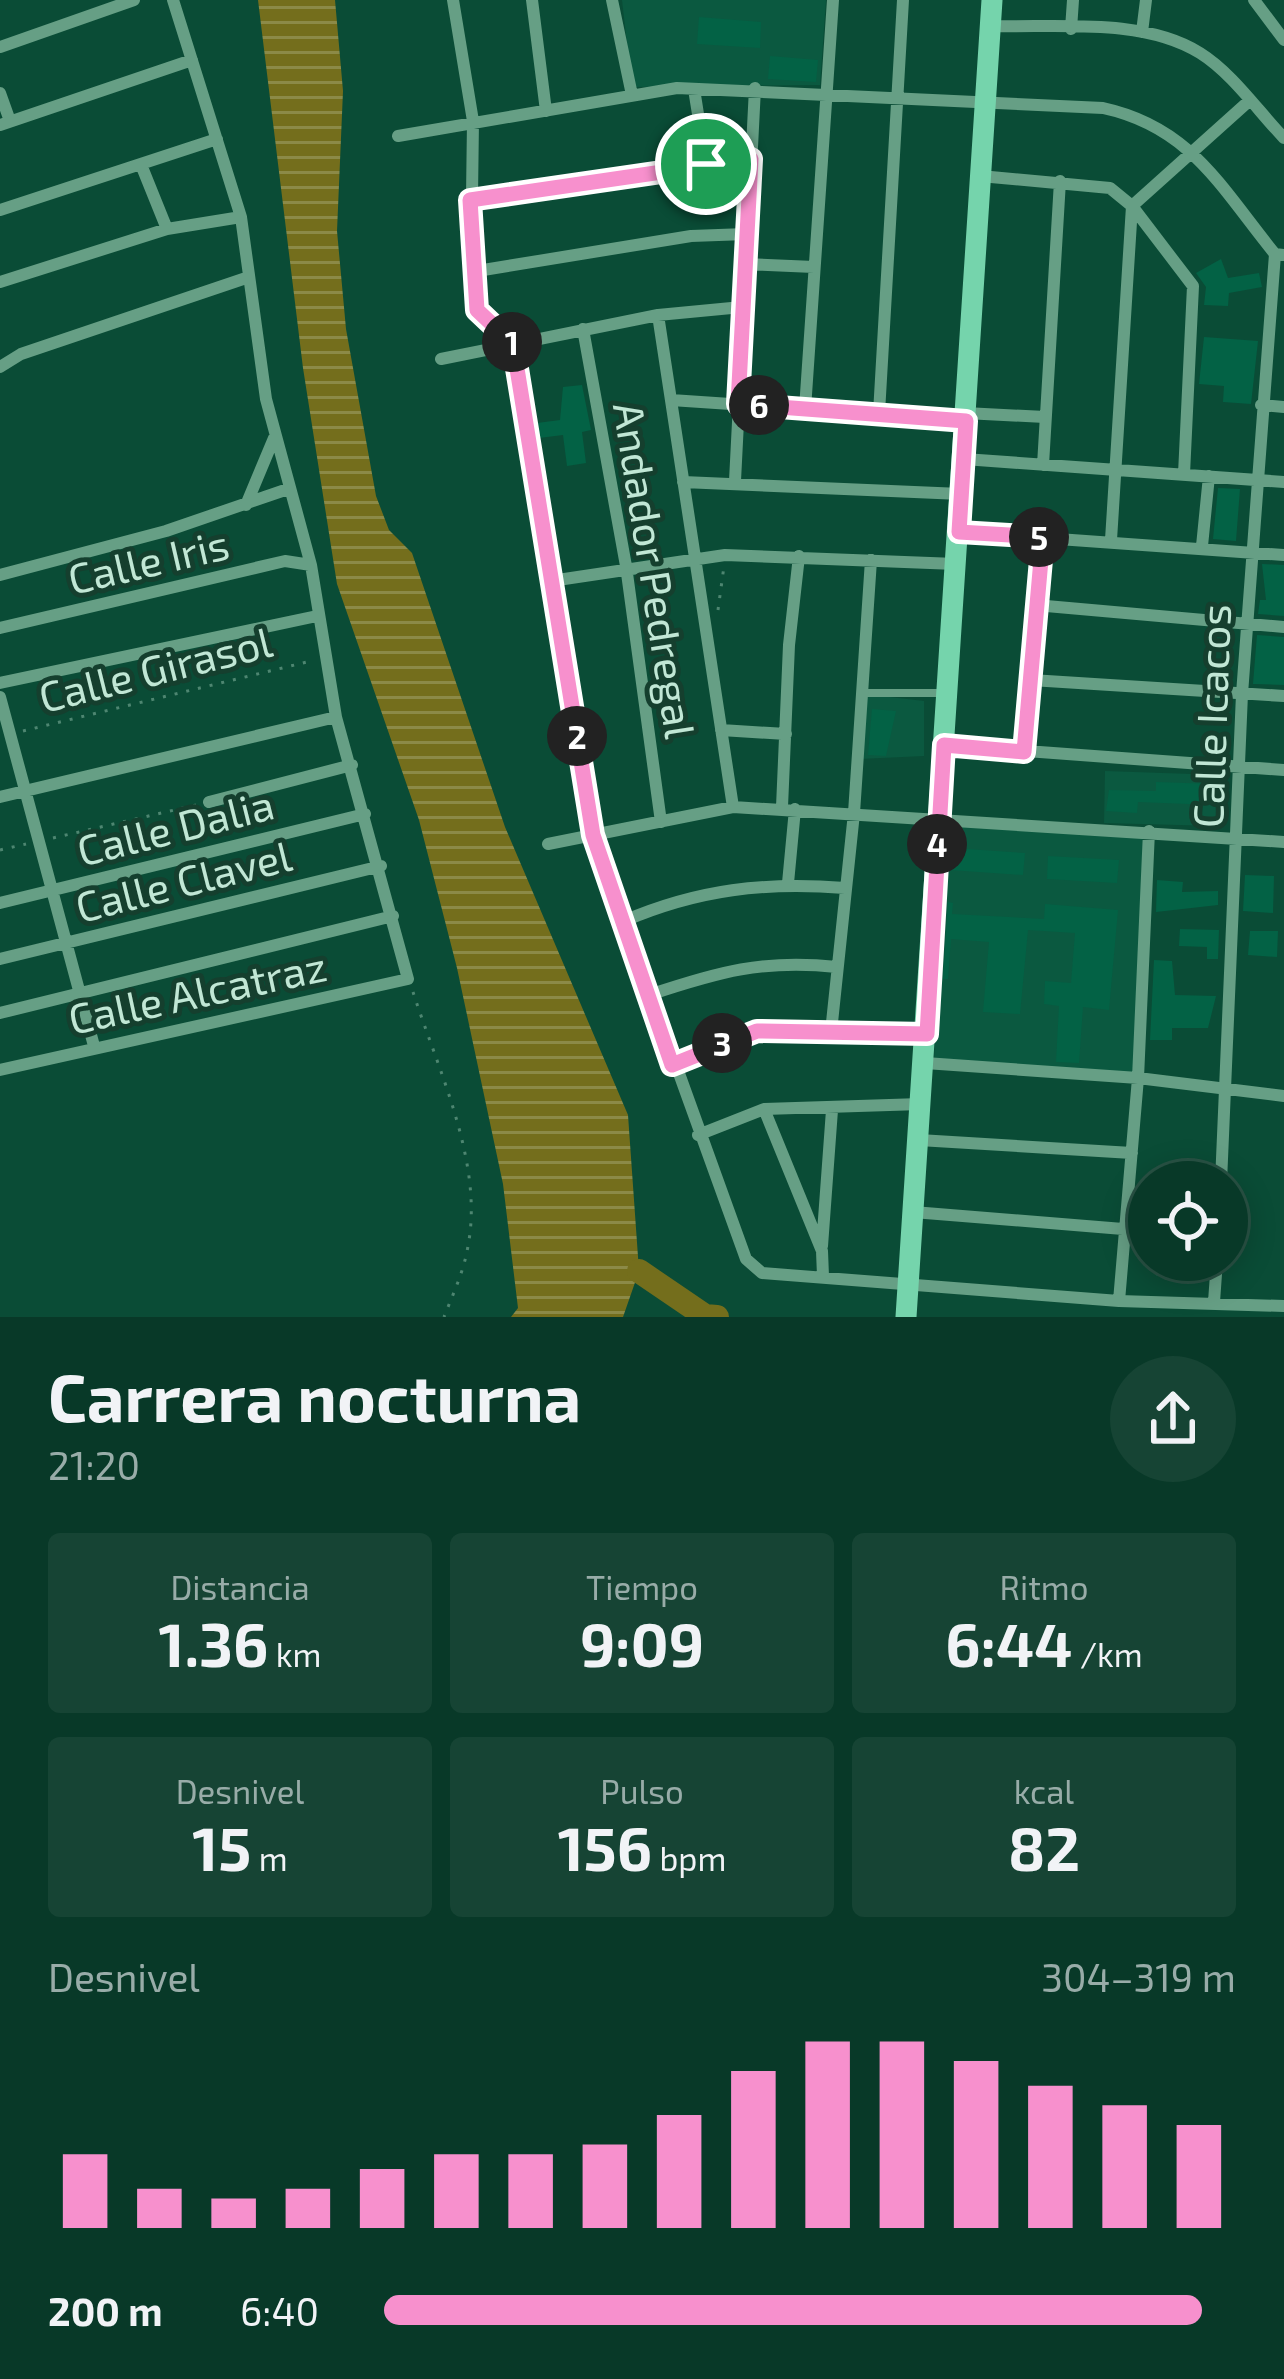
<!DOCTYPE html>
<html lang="es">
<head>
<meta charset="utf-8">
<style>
  :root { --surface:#083928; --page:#164434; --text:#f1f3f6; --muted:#98aca8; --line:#295345; --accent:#f790cd }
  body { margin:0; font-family:"Exo 2",sans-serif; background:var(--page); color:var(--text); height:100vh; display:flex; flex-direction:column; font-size:45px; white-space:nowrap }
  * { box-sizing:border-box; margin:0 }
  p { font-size:39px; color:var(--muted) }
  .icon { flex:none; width:66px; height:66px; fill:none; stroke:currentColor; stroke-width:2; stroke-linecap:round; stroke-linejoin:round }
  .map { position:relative; height:1317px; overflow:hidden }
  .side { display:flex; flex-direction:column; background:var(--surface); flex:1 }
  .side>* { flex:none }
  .tools { position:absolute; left:1128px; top:1161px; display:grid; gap:24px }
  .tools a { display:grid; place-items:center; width:120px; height:120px; border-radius:50%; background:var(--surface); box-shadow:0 6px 30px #0003,0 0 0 3px var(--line); font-size:60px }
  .pin { position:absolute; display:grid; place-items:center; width:102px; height:102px; color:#fff; margin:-51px; border:6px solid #fff; border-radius:50%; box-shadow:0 3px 12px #0007 }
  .km { position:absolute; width:60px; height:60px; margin:-30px; border-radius:50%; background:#222; color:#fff; font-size:33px; line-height:60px; text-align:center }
  .round { display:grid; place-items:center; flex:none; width:126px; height:126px; border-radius:63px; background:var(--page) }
  .headline { display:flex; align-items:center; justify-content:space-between; height:204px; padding:0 48px }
  h1 { font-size:66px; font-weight:700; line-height:90px }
  .metrics { display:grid; grid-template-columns:repeat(3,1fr); gap:18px; height:204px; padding:12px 48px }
  .metrics div { display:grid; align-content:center; border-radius:12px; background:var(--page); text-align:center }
  .metrics b { font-size:60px; font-weight:700 }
  .metrics small { font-size:33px; font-weight:400 }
  .metrics p { font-size:33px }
  .chart { height:336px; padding:24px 48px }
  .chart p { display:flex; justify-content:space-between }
  .chart svg { width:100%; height:216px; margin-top:12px; stroke:var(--accent); stroke-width:6 }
  ul { padding:0 48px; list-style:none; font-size:39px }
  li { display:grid; grid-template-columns:192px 144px 1fr; align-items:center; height:90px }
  li i { height:30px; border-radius:15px; background:var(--accent) }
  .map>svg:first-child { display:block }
</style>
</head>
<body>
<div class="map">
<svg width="1284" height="1317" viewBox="0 0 1284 1317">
  <defs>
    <pattern id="water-rules" width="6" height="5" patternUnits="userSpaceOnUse" patternTransform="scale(3)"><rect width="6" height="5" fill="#746e1c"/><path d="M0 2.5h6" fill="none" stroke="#8c8a47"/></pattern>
  </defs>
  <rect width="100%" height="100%" fill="#0a4c36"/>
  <!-- built -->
  <path fill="#0b5940" d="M622,0H826L820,85L632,87Z
    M864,694L924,701V756L860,759Z
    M1105,771L1220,775L1218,826L1104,823Z
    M943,821L1143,837L1135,1074L934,1061Z"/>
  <!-- water -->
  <path fill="url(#water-rules)" d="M258,0H335L343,91L337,231L346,329L376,496L389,530L412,553L505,827L628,1115L639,1271L623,1317H511L518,1308L503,1184L457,968L419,820L337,584L303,368Z"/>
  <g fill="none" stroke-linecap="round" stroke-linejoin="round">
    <!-- river -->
    <path stroke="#746e1c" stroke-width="24" d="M639,1271L705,1316L717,1317"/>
  </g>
  <!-- building -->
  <path fill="#036245" d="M699,17L761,22L760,48L697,44Z
    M770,56L818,60L816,82L768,79Z
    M1221,259L1228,278L1259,273L1262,287L1229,293L1228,306L1204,305L1206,287L1196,273Z
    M1204,337L1258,341L1251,404L1223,402L1224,386L1199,384Z
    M582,385L591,430L582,432L586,463L567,466L563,435L539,438L537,423L560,420L563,387Z
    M1218,488L1240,489L1236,541L1213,539Z
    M1262,564L1284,565V616L1258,614L1260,600H1266Z
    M1257,635L1284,637V685L1253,684Z
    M872,709L896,711L886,756L868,755Z
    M1156,782L1215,784L1214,805L1138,802L1137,813L1106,811L1109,790L1156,791Z
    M952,848L1025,853L1023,875L950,870Z
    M1048,856L1119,860L1117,883L1047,879Z
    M1245,875L1274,876L1273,913L1243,911Z
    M1157,880L1183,882L1182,892L1218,891V905L1156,912Z
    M948,902L953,903L952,914L1044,919L1045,904L1118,910L1109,1010L1083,1007L1079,1063L1056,1062L1059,1006L1044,1004L1045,981L1071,983L1075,933L1028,930L1020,1014L983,1012L989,942L951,939L948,979H943Z
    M1180,929L1219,930L1218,959H1207V947L1179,946Z
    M1250,931H1278L1277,957L1248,955Z
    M1154,960L1172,961L1175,995L1216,996L1208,1028H1172V1040H1150Z
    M1156,1260H1203V1277L1156,1276Z"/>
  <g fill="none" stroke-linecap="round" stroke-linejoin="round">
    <!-- path -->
    <path stroke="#4e8671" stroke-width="3" stroke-dasharray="3 9" stroke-linecap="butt" d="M718,610L724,566
      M23,731L311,661
      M53,838L196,805
      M0,850L26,844
      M413,992C438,1070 484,1163 468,1246C464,1271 453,1294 444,1317"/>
    <!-- lane -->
    <path stroke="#669f85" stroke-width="8" d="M861,693H946"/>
    <!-- street -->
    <path stroke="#669f85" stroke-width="12" d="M453,0L473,121L471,272L477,310L513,344L593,835L746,1259L762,1273L1119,1301L1284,1306
      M532,0L546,111
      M612,0L632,95
      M1254,0L1284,40
      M990,26C1055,28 1143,17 1200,53C1232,73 1258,111 1284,138
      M1071,29L1073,0
      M1142,32L1146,0
      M0,47L134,0
      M694,89L706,164
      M0,93L10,121
      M0,125L192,60
      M398,136L677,88L1103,108C1191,127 1221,188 1275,254L1284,255
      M142,167L167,229
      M980,176L1110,188L1132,206L1193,286L1184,474
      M469,200L751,159
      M1132,206L1249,101
      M0,210L217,139
      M744,264L814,267
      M471,272L691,236L746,234
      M0,282L167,229L241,217
      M658,315L733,807
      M583,329L626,566L661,822
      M441,359L658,315L742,307
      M0,367L21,354L249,277
      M671,400L965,420
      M1261,405L1284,407
      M805,409L833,0
      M879,413L903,0
      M965,413L1045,417
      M964,459L1284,482
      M1043,465L1060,181
      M735,481L755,88
      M683,482L961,494
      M246,505L274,438
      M959,532L1284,555
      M1111,540L1132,206
      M1202,546L1209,476
      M0,575L166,531L288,489
      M551,581L725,555L956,564
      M1035,605L1284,627
      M0,628L285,561L311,565
      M1031,680L1284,696
      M0,683L317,616
      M0,697L94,1046
      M721,730L786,734
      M944,745L1284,770
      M1024,752L1043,537
      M0,797L336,717
      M209,802L352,765
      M782,807L789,645L799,556
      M548,844L733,807L1284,842
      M788,883L795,809
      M0,903L365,814
      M624,921C699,889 764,882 845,888
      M0,959L381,866
      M649,995C718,972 763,959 837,967
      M0,1013L393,916
      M831,1032L854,813L871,560
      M925,1063L1138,1078L1284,1096
      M672,1065L757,1032L927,1034
      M0,1070L408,979L336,717L311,565L266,399L241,217L173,0
      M764,1109L822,1251L823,1276
      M698,1135L764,1109L921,1104
      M919,1140L1132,1153
      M1221,1182L1242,694L1275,254
      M913,1212L1123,1229
      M822,1246L832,1110
      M1119,1301L1138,1078L1149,831
      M1214,1302L1217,1260"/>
    <!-- secondary -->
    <path stroke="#75d4ac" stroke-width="21" d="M906,1317L992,0"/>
  </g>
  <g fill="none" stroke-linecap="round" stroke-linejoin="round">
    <!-- route casing -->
    <g stroke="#fff" stroke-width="24">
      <path id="route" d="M751,159L738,404L966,421L959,532L1043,537L1024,752L944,745L927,1034L757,1031L672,1065L593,835L513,344L477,310L470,200Z"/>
    </g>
    <!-- route -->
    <use href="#route" stroke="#f790cd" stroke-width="15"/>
  </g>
  <g text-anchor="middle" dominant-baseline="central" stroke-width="10" stroke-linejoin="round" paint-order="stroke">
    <!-- street labels -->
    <g font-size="42" fill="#c1e7d5" stroke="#153f2e">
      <text transform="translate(148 560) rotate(-13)">Calle Iris</text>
      <text transform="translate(656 570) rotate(81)">Andador Pedregal</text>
      <text transform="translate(155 668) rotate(-14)">Calle Girasol</text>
      <text transform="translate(1210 716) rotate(-88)">Calle Icacos</text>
      <text transform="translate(175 826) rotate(-14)">Calle Dalia</text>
      <text transform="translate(183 880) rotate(-14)">Calle Clavel</text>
      <text transform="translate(197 991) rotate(-12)">Calle Alcatraz</text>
    </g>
  </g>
</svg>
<div class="tools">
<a><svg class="icon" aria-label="locate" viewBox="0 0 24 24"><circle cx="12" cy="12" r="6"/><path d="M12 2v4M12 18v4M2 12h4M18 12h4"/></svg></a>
</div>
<div class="pin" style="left:706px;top:164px;background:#1e9e55"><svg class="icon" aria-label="arrive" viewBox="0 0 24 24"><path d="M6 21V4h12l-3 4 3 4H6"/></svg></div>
<b class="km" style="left:512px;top:342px">1</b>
<b class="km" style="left:577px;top:736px">2</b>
<b class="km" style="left:722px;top:1043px">3</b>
<b class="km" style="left:937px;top:844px">4</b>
<b class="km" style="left:1039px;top:537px">5</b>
<b class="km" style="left:759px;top:405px">6</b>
</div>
<section class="side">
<div class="headline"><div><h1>Carrera nocturna</h1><p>21:20</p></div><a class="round"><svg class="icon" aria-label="share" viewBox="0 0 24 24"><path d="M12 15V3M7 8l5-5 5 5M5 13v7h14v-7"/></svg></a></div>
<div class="metrics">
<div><p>Distancia</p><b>1.36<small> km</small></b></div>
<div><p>Tiempo</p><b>9:09</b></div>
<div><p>Ritmo</p><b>6:44<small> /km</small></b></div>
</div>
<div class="metrics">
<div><p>Desnivel</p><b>15<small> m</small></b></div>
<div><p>Pulso</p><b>156<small> bpm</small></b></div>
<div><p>kcal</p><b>82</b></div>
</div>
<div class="chart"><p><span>Desnivel</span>304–319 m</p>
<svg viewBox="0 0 160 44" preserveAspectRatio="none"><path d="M5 44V29M15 44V36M25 44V38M35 44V36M45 44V32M55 44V29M65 44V29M75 44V27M85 44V21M95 44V12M105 44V6M115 44V6M125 44V10M135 44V15M145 44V19M155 44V23"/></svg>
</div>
<ul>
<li><b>200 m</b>6:40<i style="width:96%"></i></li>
</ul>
</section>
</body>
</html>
